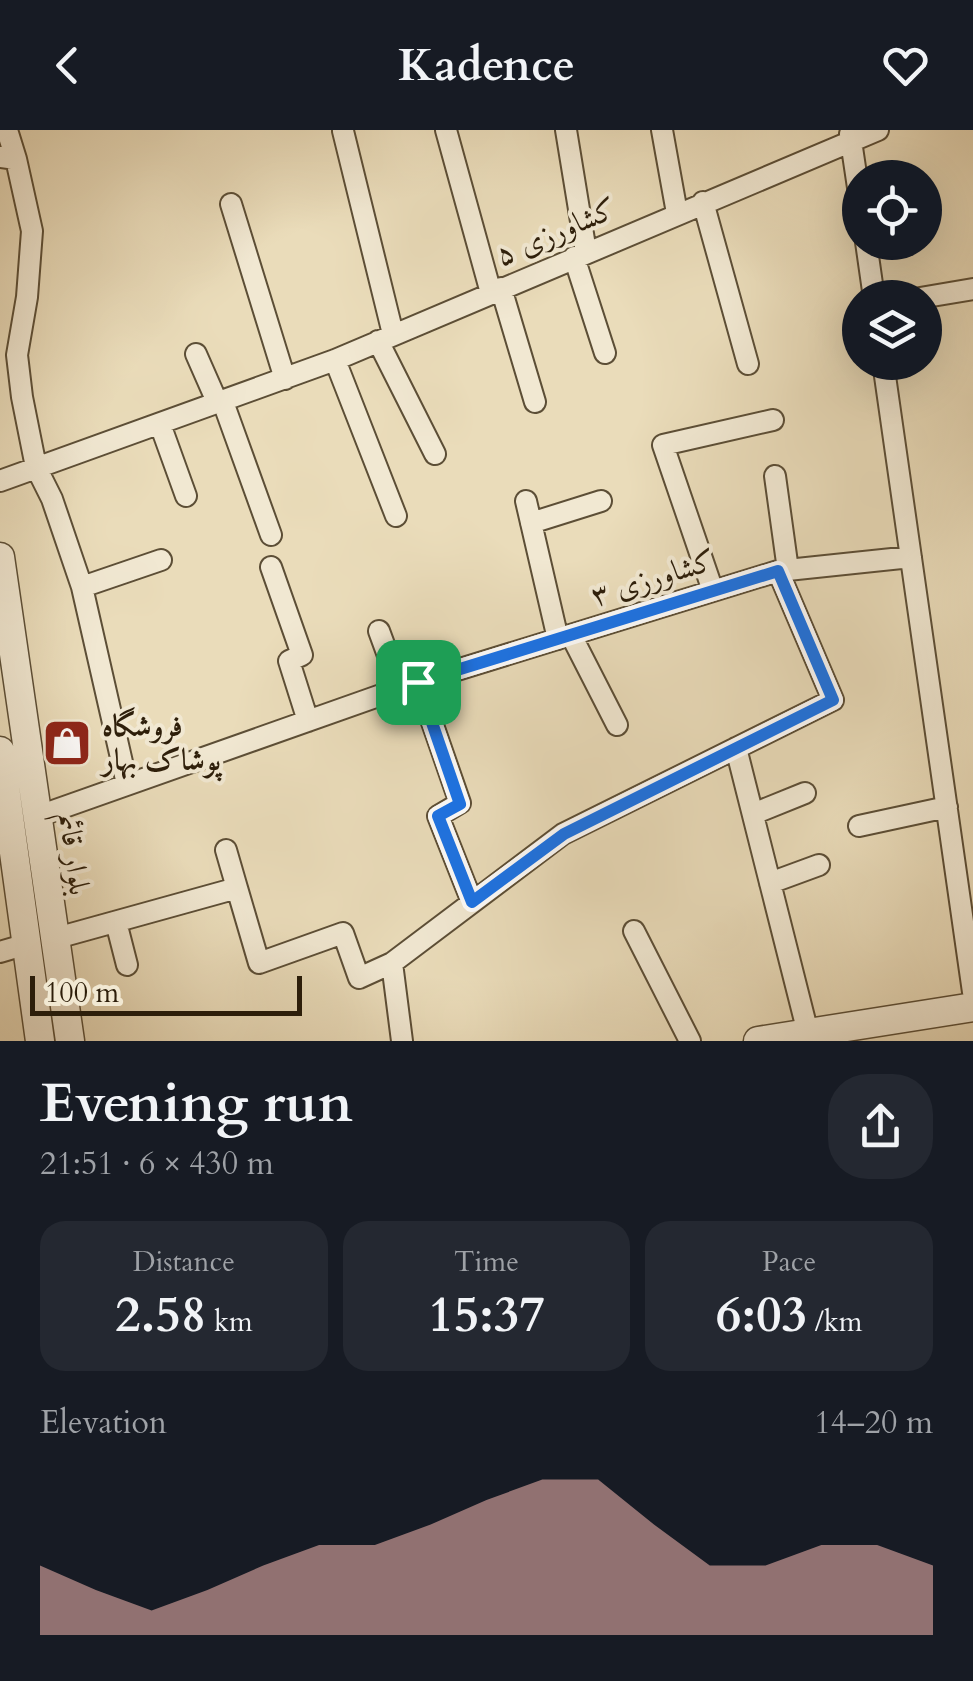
<!DOCTYPE html>
<html lang="en">
<head>
<meta charset="utf-8">
<style>
  :root { --surface:#171b24; --page:#242831; --text:#f1f3f6; --muted:#9ea1a6; --accent:#c59692 }
  body { margin:0; font-family:Cardo,Amiri,serif; background:var(--page); color:var(--text); height:100vh; display:flex; flex-direction:column; font-size:38px; white-space:nowrap }
  * { box-sizing:border-box; margin:0 }
  p { font-size:32px; color:var(--muted) }
  .icon { flex:none; width:55px; height:55px; fill:none; stroke:currentColor; stroke-width:2; stroke-linecap:round; stroke-linejoin:round }
  .map { position:relative; height:911px; overflow:hidden }
  .drawer { display:flex; flex-direction:column; background:var(--surface); flex:1 }
  .drawer>* { flex:none }
  .buttons { position:absolute; left:842px; top:30px; display:grid; gap:20px }
  .buttons a { display:grid; place-items:center; width:100px; height:100px; border-radius:50%; background:var(--surface); box-shadow:0 10px 40px #0002; font-size:50px }
  .scale { position:absolute; left:30px; bottom:25px; width:272px; box-sizing:border-box; padding-left:10px; border:5px solid #2d1e0a; border-top:0; font-size:28px; line-height:35px; white-space:nowrap; color:#2d1e0a; -webkit-text-stroke:8px #f1e8d2; paint-order:stroke }
  .pin { position:absolute; display:grid; place-items:center; width:85px; height:85px; color:#fff; margin:-42px; border-radius:20px; box-shadow:0 5px 15px #0006 }
  .round { display:grid; place-items:center; flex:none; width:105px; height:105px; border-radius:40px; background:var(--page) }
  .headline { display:flex; align-items:center; justify-content:space-between; height:170px; padding:0 40px }
  h1 { font-size:55px; font-weight:700; line-height:75px }
  .figures { display:grid; grid-template-columns:repeat(3,1fr); gap:15px; height:170px; padding:10px 40px }
  .figures div { display:grid; align-content:center; border-radius:25px; background:var(--page); text-align:center }
  .figures b { font-size:50px; font-weight:700 }
  .figures small { font-size:28px; font-weight:400 }
  .figures p { font-size:28px }
  .chart { height:280px; padding:20px 40px }
  .chart p { display:flex; justify-content:space-between }
  .chart svg { width:100%; height:180px; margin-top:10px; fill:var(--accent); opacity:.7 }
  header { display:flex; justify-content:space-between; align-items:center; height:130px; padding:0 40px; background:var(--surface); font-size:45px; font-weight:700 }
  .map>svg:first-child { display:block }
</style>
</head>
<body>
<header><svg class="icon" aria-label="back" viewBox="0 0 24 24"><path d="M15 5l-7 7 7 7"/></svg>Kadence<svg class="icon" aria-label="heart" viewBox="0 0 24 24"><path d="M12 20l-8-8c-3-5 5-10 8-4 3-6 11-1 8 4z"/></svg></header>
<div class="map">
<svg width="973" height="911" viewBox="0 0 973 911">
  <rect width="100%" height="100%" fill="#eadcba"/>
  <filter id="stains"><feTurbulence type="fractalNoise" baseFrequency=".002" numOctaves="4"/><feColorMatrix values="0 0 0 0 .2 0 0 0 0 .09 0 0 0 0 .02 0 0 0 .5 -.17"/></filter>
  <radialGradient id="worn" r=".72"><stop offset=".6" stop-color="#630" stop-opacity="0"/><stop offset="1" stop-color="#630" stop-opacity=".3"/></radialGradient>
  <g fill="none" stroke-linecap="round" stroke-linejoin="round">
    <!-- minor casing -->
    <g stroke="#5c4e36" stroke-width="24">
      <path id="minor" d="M446,0L491,163
        M566,0L586,122
        M662,0L677,83
        M343,1L393,204
        M850,4L860,71
        M0,27L16,29L7,0
        M16,29L32,101L27,167L17,225L22,267L36,337L52,369L82,457L127,654
        M703,72L748,234
        M231,74L285,249
        M866,112L874,168
        M574,127L605,223
        M501,158L535,272
        M920,168L973,159
        M378,211L435,324
        M196,224L218,274
        M335,230L396,386
        M883,232L973,862
        M223,272L271,405
        M160,294L186,366
        M775,346L788,440
        M0,351L335,230L878,0
        M526,371L558,509
        M531,393L601,371
        M271,437L302,525L289,531L308,591
        M82,457L161,430
        M713,461L663,315L773,290
        M379,501L400,558
        M571,505L617,595
        M418,552L460,673L438,686L472,772
        M736,618L808,903
        M753,684L805,663
        M36,687L418,552L778,441L911,427
        M859,696L947,677
        M226,720L237,758
        M770,753L819,735
        M116,792L127,835
        M634,801L690,911
        M53,809L237,758L259,833L343,803L359,848L392,833L563,704L833,570L778,441
        M0,822L27,814
        M392,833L402,911"/>
    </g>
    <!-- tertiary casing -->
    <g stroke="#5c4e36" stroke-width="31">
      <path id="tertiary" d="M0,427L70,911
        M0,621L40,911
        M758,911L973,877"/>
    </g>
    <!-- minor -->
    <use href="#minor" stroke="#f1e8d2" stroke-width="20"/>
    <!-- tertiary -->
    <use href="#tertiary" stroke="#f1e8d2" stroke-width="28"/>
  </g>
  <g fill="none" stroke-linecap="round" stroke-linejoin="round">
    <!-- route casing -->
    <g stroke="#fff" stroke-width="20">
      <path id="route" d="M778,441L833,570L564,704L472,772L438,686L460,674L418,552Z"/>
    </g>
    <!-- route -->
    <use href="#route" stroke="#1a73e8" stroke-width="12"/>
  </g>
  <!-- icons -->
  <defs>
    <g id="shop-square" transform="scale(2.5)"><rect x="-9" y="-9" width="18" height="18" rx="4" fill="#8f2418" stroke="#f1e8d2"/><path d="M-5-2.5h2.3a2.7 3.5 0 0 1 5.4 0H5L5.5 6h-11ZM-1.5-2.5h3a1.5 2.3 0 0 0-3 0Z" fill="#fff"/></g>
  </defs>
  <g fill-rule="evenodd">
    <use href="#shop-square" x="67" y="613"/>
  </g>
  <g text-anchor="middle" dominant-baseline="central" stroke-width="8" stroke-linejoin="round" paint-order="stroke">
    <!-- street labels -->
    <g font-size="30" fill="#2d1e0a" stroke="#f1e8d2">
      <text transform="translate(556 102) rotate(-23)">کشاورزی ۵</text>
      <text transform="translate(653 448) rotate(-17)">کشاورزی ۳</text>
      <text transform="translate(74 724) rotate(82)">بلوار قائم</text>
    </g>
    <!-- poi labels -->
    <g font-size="30" font-weight="bold" fill="#2d1e0a" stroke="#f1e8d2" text-anchor="start">
      <text x="102" y="596">فروشگاه<tspan x="102" dy="34">پوشاک بهار</tspan></text>
    </g>
  </g>
  <rect width="100%" height="100%" filter="url(#stains)"/>
  <rect width="100%" height="100%" fill="url(#worn)"/>
</svg>
<div class="buttons">
<a><svg class="icon" aria-label="locate" viewBox="0 0 24 24"><circle cx="12" cy="12" r="6"/><path d="M12 2v4M12 18v4M2 12h4M18 12h4"/></svg></a>
<a><svg class="icon" aria-label="layers" viewBox="0 0 24 24"><path d="M12 4l9 5-9 5-9-5zM3 14l9 5 9-5"/></svg></a>
</div>
<div class="scale">100 m</div>
<div class="pin" style="left:418px;top:552px;background:#1e9e55"><svg class="icon" aria-label="arrive" viewBox="0 0 24 24"><path d="M6 21V4h12l-3 4 3 4H6"/></svg></div>
</div>
<section class="drawer">
<div class="headline"><div><h1>Evening run</h1><p>21:51 · 6 × 430 m</p></div><a class="round"><svg class="icon" aria-label="share" viewBox="0 0 24 24"><path d="M12 15V3M7 8l5-5 5 5M5 13v7h14v-7"/></svg></a></div>
<div class="figures">
<div><p>Distance</p><b>2.58<small> km</small></b></div>
<div><p>Time</p><b>15:37</b></div>
<div><p>Pace</p><b>6:03<small> /km</small></b></div>
</div>
<div class="chart"><p><span>Elevation</span>14–20 m</p>
<svg viewBox="0 0 160 44" preserveAspectRatio="none"><path d="M0 44V27L10 33L20 38L30 33L40 27L50 22L60 22L70 17L80 11L90 6L100 6L110 17L120 27L130 27L140 22L150 22L160 27V44z"/></svg>
</div>
</section>
</body>
</html>
